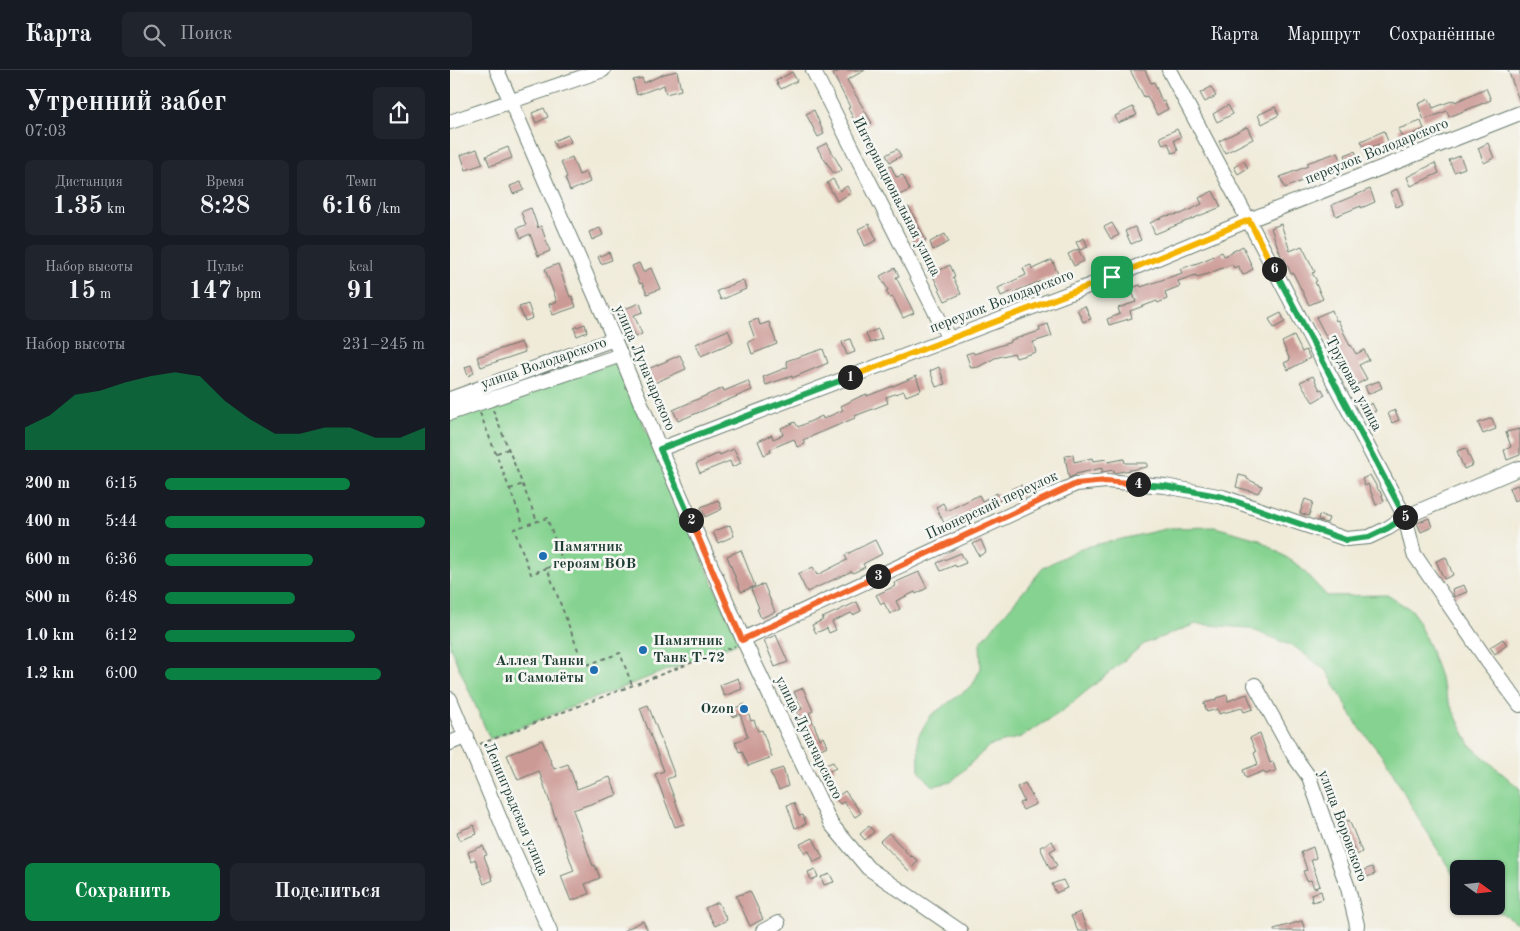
<!DOCTYPE html>
<html lang="ru">
<head>
<meta charset="utf-8">
<style>
  :root { --surface:#171b24; --page:#20242c; --text:#f1f3f6; --muted:#9ea1a6; --line:#363941; --accent:#0b8043 }
  body { margin:0; font-family:"Old Standard TT",serif; background:var(--page); color:var(--text); height:100vh; display:flex; flex-direction:column; font-size:19px; white-space:nowrap }
  * { box-sizing:border-box; margin:0 }
  p { font-size:16px; color:var(--muted) }
  .icon { flex:none; width:28px; height:28px; fill:none; stroke:currentColor; stroke-width:2; stroke-linecap:round; stroke-linejoin:round }
  .map { position:relative; flex:1; overflow:hidden }
  .details { display:flex; flex-direction:column; background:var(--surface); width:450px }
  .details>* { flex:none }
  .needle { width:32px; rotate:105deg }
  .controls { position:absolute; left:1000px; top:790px; display:grid; gap:10px }
  .controls a { display:grid; place-items:center; width:55px; height:55px; border-radius:8px; background:var(--surface); box-shadow:0 1px 4px #0004; font-size:25px }
  .pin { position:absolute; display:grid; place-items:center; width:42px; height:42px; color:#fff; margin:-21px; border-radius:10px; box-shadow:0 2px 8px #0006 }
  .km { position:absolute; width:25px; height:25px; margin:-12px; border-radius:50%; background:#222; color:#fff; font-size:14px; line-height:25px; text-align:center }
  .round { display:grid; place-items:center; flex:none; width:52px; height:52px; border-radius:8px; background:var(--page) }
  .summary { display:flex; align-items:center; justify-content:space-between; height:85px; padding:0 25px }
  h1 { font-size:28px; font-weight:700; line-height:38px }
  .figures { display:grid; grid-template-columns:repeat(3,1fr); gap:8px; height:85px; padding:5px 25px }
  .figures div { display:grid; align-content:center; border-radius:8px; background:var(--page); text-align:center }
  .figures b { font-size:25px; font-weight:700 }
  .figures small { font-size:14px; font-weight:400 }
  .figures p { font-size:14px }
  .chart { height:140px; padding:10px 25px }
  .chart p { display:flex; justify-content:space-between }
  .chart svg { width:100%; height:90px; margin-top:5px; fill:var(--accent); opacity:.7 }
  .button { display:flex; gap:10px; margin-top:auto; padding:10px 25px }
  .button a { flex:1; height:58px; border-radius:8px; background:var(--accent); color:#fff; font-size:20px; font-weight:700; line-height:58px; text-align:center }
  .button a+a { background:var(--page); color:var(--text) }
  ul { padding:0 25px; list-style:none; font-size:16px }
  li { display:grid; grid-template-columns:80px 60px 1fr; align-items:center; height:38px }
  li i { height:12px; border-radius:6px; background:var(--accent) }
  header { display:flex; align-items:center; gap:30px; box-sizing:border-box; height:70px; padding:0 25px; background:var(--surface); border-bottom:1px solid var(--line) }
  header strong { font-size:24px }
  nav { display:flex; gap:28px; margin-inline-start:auto; font-size:18px }
  .search { width:350px; height:45px; background:var(--page); display:flex; align-items:center; gap:12px; box-sizing:border-box; padding:0 18px; border-radius:8px; color:var(--muted); font-size:19px }
  main { display:flex; flex:1; min-height:0 }
  .map>svg:first-child { display:block }
</style>
</head>
<body>
<header>
<strong>Карта</strong>
<div class="search"><svg class="icon" aria-label="search" viewBox="0 0 24 24"><circle cx="10" cy="10" r="6"/><path d="M15 15l6 6"/></svg>Поиск</div>
<nav><a>Карта</a><a>Маршрут</a><a>Сохранённые</a></nav>
</header>
<main>
<section class="details">
<div class="summary"><div><h1>Утренний забег</h1><p>07:03</p></div><a class="round"><svg class="icon" aria-label="share" viewBox="0 0 24 24"><path d="M12 15V3M7 8l5-5 5 5M5 13v7h14v-7"/></svg></a></div>
<div class="figures">
<div><p>Дистанция</p><b>1.35<small> km</small></b></div>
<div><p>Время</p><b>8:28</b></div>
<div><p>Темп</p><b>6:16<small> /km</small></b></div>
</div>
<div class="figures">
<div><p>Набор высоты</p><b>15<small> m</small></b></div>
<div><p>Пульс</p><b>147<small> bpm</small></b></div>
<div><p>kcal</p><b>91</b></div>
</div>
<div class="chart"><p><span>Набор высоты</span>231–245 m</p>
<svg viewBox="0 0 160 44" preserveAspectRatio="none"><path d="M0 44V33L10 27L20 17L30 15L40 11L50 8L60 6L70 8L80 20L90 29L100 36L110 36L120 33L130 33L140 38L150 38L160 33V44z"/></svg>
</div>
<ul>
<li><b>200 m</b>6:15<i style="width:71%"></i></li>
<li><b>400 m</b>5:44<i style="width:100%"></i></li>
<li><b>600 m</b>6:36<i style="width:57%"></i></li>
<li><b>800 m</b>6:48<i style="width:50%"></i></li>
<li><b>1.0 km</b>6:12<i style="width:73%"></i></li>
<li><b>1.2 km</b>6:00<i style="width:83%"></i></li>
</ul>
<div class="button"><a>Сохранить</a><a>Поделиться</a></div>
</section>
<div class="map">
<svg width="1070" height="861" viewBox="0 0 1070 861">
  <rect width="100%" height="100%" fill="#f6f6f2"/>
  <filter id="ink" filterUnits="userSpaceOnUse"><feTurbulence type="fractalNoise" baseFrequency=".02" numOctaves="2"/><feDisplacementMap in="SourceGraphic" scale="10" xChannelSelector="R" yChannelSelector="G"/><feConvolveMatrix kernelMatrix="1 2 1 2 8 2 1 2 1" color-interpolation-filters="sRGB"/></filter>
  <filter id="wash" filterUnits="userSpaceOnUse"><feTurbulence type="fractalNoise" baseFrequency=".0096" numOctaves="4" result="noise"/><feDisplacementMap in="SourceGraphic" scale="20" xChannelSelector="R" yChannelSelector="G"/><feGaussianBlur stdDeviation="1.12" result="paint"/><feColorMatrix in="noise" values="0 0 0 0 0 0 0 0 0 0 0 0 0 0 0 0 0 1.4 0 .05"/><feComposite in="paint" operator="in"/></filter>
  <g filter="url(#wash)">
    <rect width="100%" height="100%" fill="#f0ebd9"/>
    <!-- green -->
    <path fill="#86d391" stroke="#528862" d="M136,284L139,290L66,315V309Z
      M166,292L289,572L40,669L0,577V351Z
      M765,457L808,469L848,495L877,526L937,525L963,541L979,576L998,630L1020,675L1070,719V854L1039,836H1046V799H1009V814L973,756L936,691L906,653L877,601L845,577L798,558L746,554L694,574L611,642L571,667L539,676L501,712L483,716L469,701L468,667L480,646L522,616L531,598L530,573L594,497L631,478L720,458Z"/>
    <g id="blocks">
      <!-- building -->
      <path fill="#cc9a95" d="M392,0H415L397,10L422,53L409,60L398,38L400,37L383,4Z
        M680,0H695L701,13L704,12L712,32L714,31L718,39L707,45L697,26L694,27Z
        M1058,0H1070V30H1069Z
        M227,1L231,20L216,24L214,15L187,25L183,10L192,8L194,13L214,4Z
        M342,2L347,11L331,19L326,11Z
        M761,17L766,26L755,32L750,23Z
        M1036,18L1041,30L999,47L997,41L974,50L968,34L979,29L983,38L1004,30L1005,32Z
        M778,35L783,44L767,52L763,44Z
        M683,37L687,45L668,53L665,46Z
        M825,37L829,45L812,54L808,45Z
        M94,38L98,47L86,53L82,43Z
        M364,40L374,64L368,67L356,44Z
        M971,51L974,59L953,69L948,59Z
        M797,57L803,69L775,83L769,71Z
        M727,59L731,67L724,70L728,81L722,83L718,73L713,75L710,67Z
        M934,61L939,74L930,77L929,74L915,80L911,71Z
        M118,65L121,72L106,78L103,71Z
        M377,73L392,100L384,104L367,78Z
        M1038,73L1044,88L1034,93L1028,78Z
        M58,77L62,88L40,96L36,86Z
        M27,79L33,94L16,100L11,85Z
        M447,79L451,86L440,92L436,85Z
        M905,81L908,89L898,93L895,85Z
        M888,82L892,93L853,108L854,110L835,118L830,107L858,96L857,93Z
        M1010,86L1015,98L1004,102L999,90Z
        M122,87L129,105L136,102L140,112L120,121L115,108L117,107L111,92Z
        M794,91L798,98L788,104L784,97Z
        M985,93L989,103L961,116L957,107Z
        M441,96L446,107L453,105L460,120L443,128L434,108L432,109L429,102Z
        M383,109L390,121L397,116L401,123L387,131L377,113Z
        M71,112L74,120L63,124L60,116Z
        M920,119L925,132L911,138V136L886,146L882,135Z
        M947,119L953,134L946,137L940,122Z
        M763,121L771,137L705,164L700,153L715,146L731,144L752,134L749,128Z
        M459,137L476,170L465,174L449,142Z
        M81,138L88,158L91,156L100,181L88,186L80,164L71,168L67,158L76,155L71,142Z
        M662,153L669,165L661,169L654,157Z
        M419,154L427,170L415,176L408,159Z
        M831,154L840,181L852,176L865,202L862,203L867,211L865,212L873,229L859,235L843,203L841,204L834,188L832,189L821,158Z
        M685,157L691,170L681,174L675,161Z
        M150,158L153,165L142,170L139,162Z
        M495,164L499,172L483,180L480,172Z
        M634,168L638,177L630,180L626,172Z
        M793,176L803,199L793,205L788,196L784,198L782,194L758,204L747,207L746,205L728,211L730,216L715,222L717,229L708,233L707,231L680,241L682,248L659,255L657,249L670,244L668,238L686,232L681,218L690,215L691,217L732,203L730,199L753,191L772,182L774,186Z
        M628,179L634,191L624,196L618,184Z
        M159,182L162,190L151,194L148,187Z
        M602,190L608,204L564,222L563,221L551,226L548,218L576,205L573,198L581,195L582,199Z
        M189,193L193,202L201,198L210,219L197,224L192,213L190,214L182,196Z
        M108,194L120,227L122,226L126,237L103,245L99,234L107,232L95,199Z
        M500,195L505,206L503,207L511,224L495,231L482,204Z
        M445,198L449,206L446,207L464,243L453,248L443,227L440,228L436,221L438,220L430,206Z
        M293,210L296,219L271,230L267,221Z
        M190,233L193,242L184,245L192,264L185,267L172,240Z
        M78,234L83,248L75,251L69,237Z
        M635,236L641,249L633,252L627,239Z
        M882,240L886,251L888,250L900,276L901,275L906,284L914,280L919,290L909,295L917,309L902,317L866,247Z
        M831,243L835,252L824,258L819,249Z
        M308,249L310,255L319,252L327,274L302,284L298,272L305,269L299,252Z
        M135,254L137,262L127,266L124,258Z
        M598,254L602,266L583,272L586,282L566,288L564,283L545,288L528,297L521,298L516,284L523,282L524,284L561,272V270L590,261L589,257Z
        M428,259L432,269L420,273L416,264Z
        M278,260L283,272L251,286L246,274Z
        M844,266L852,282L856,280L860,288L838,300L834,293L840,290L832,272Z
        M400,269L405,282L397,285L392,272Z
        M71,272L75,282L31,297L27,287Z
        M373,279L378,293L342,308V306L316,315L313,307L338,297L336,291Z
        M230,285L236,299L202,314L196,300Z
        M21,295L24,303L18,306L15,297Z
        M489,297L495,314L486,317L480,301Z
        M466,306L471,320L456,326L454,321L436,327L438,333L405,346V348L353,370L355,374L347,377L344,369L320,379L321,382L314,385L308,371L322,365L323,369L333,365L331,358L345,352L348,357L372,346L373,349L393,340L391,336L409,327L417,324V326L443,316Z
        M863,306L870,320L872,319L875,325L863,332L850,312Z
        M298,311L302,320L228,351L223,340L273,318L274,321Z
        M929,311L932,318L918,324L915,316Z
        M922,333L926,341L917,345L913,338Z
        M945,340L949,350L942,353L938,343Z
        M1042,348L1046,359L1033,364L1028,353Z
        M1070,359V385L1057,390L1054,380L1061,377L1056,362Z
        M1016,378L1023,395L1014,399L1007,381Z
        M284,379L291,393L282,397L280,391L250,403L246,394L269,383L270,385Z
        M623,385L624,392L642,388L643,391L657,389L658,392L674,389L675,393H697V397L664,403V400L652,402V398L626,404V405L619,408L615,386Z
        M789,405L797,407V409L812,416L808,423L786,417Z
        M920,405L929,421H930L934,431L926,435L918,414L915,416L912,409Z
        M571,415L575,424L566,429L561,419Z
        M1068,415L1070,429L1064,431L1059,418Z
        M547,423L551,430L509,451L507,446L494,453L486,437L493,433L497,441L529,425L532,431Z
        M855,429L863,432L859,446L850,443Z
        M268,430L272,439L255,447L251,437Z
        M869,445L879,448L877,453L868,450Z
        M979,448L982,457L971,462L967,453Z
        M280,455L284,466L268,473L263,462Z
        M425,470L432,484L413,494L415,497L403,503L402,501L357,522L348,504L363,497L367,505L397,490L395,485Z
        M531,470L536,482L529,486L523,474Z
        M291,480L305,516L291,522L277,486Z
        M511,483L516,493L506,497L505,495L491,501L487,493Z
        M996,487L1003,505L994,509L986,491Z
        M469,502L477,518L466,524L465,522L446,531L450,539L440,544L434,533L431,534L426,525L445,516L444,513Z
        M314,514L325,542L311,548L307,539L309,538L301,519Z
        M1014,515L1017,522L1004,527L1002,519Z
        M407,532L411,541L403,545L401,543L382,552L386,560L379,563L377,558L366,563L362,555L373,550L372,548Z
        M326,565L338,592L325,597L314,570Z
        M1053,569L1057,575L1045,584L1040,577Z
        M288,608L292,619L274,626L270,615Z
        M353,618L363,641L359,643L370,669L373,667L377,676L363,683L347,641L352,639L344,622Z
        M797,624L803,639L794,642L792,638L769,644L768,639L757,642L754,633L766,630V628L777,625L778,631Z
        M295,634L301,651L304,650L308,661L312,660L322,687L298,696L292,681L289,682L285,672L298,667L290,644L282,647L280,640Z
        M198,635L225,706L217,709L234,754L225,757L205,704L214,701L190,638Z
        M810,663L820,693L823,692L826,701L815,704L814,701L796,708L793,700L808,694L804,683L806,682L800,668Z
        M92,670L104,699L118,694L127,719L160,707L167,725L123,740L143,796L145,795L150,808L135,814L139,824L121,831L111,806L124,801L89,701L68,710L57,685Z
        M383,692L386,698L374,704L371,697Z
        M333,698L338,716L329,720L320,702Z
        M575,713L586,734L573,740L569,733L574,731L567,717Z
        M395,721L411,743L405,747L394,732L390,734L385,728Z
        M344,733L349,746L353,745L356,754L345,758L337,735Z
        M899,750L912,782L907,785L892,754Z
        M24,755L27,764L10,770L7,762Z
        M419,756L424,762L415,770L410,764Z
        M439,763L461,787L462,786L468,791L459,801L430,771Z
        M363,768L373,788L364,792L359,781L355,783L350,774Z
        M602,771L606,778L600,781L607,796L600,799L590,777Z
        M33,776L37,785L34,786L43,810L34,814L25,789L21,791L18,782Z
        M863,777L866,788L861,790L870,816L864,818L861,810L857,811L853,801L857,800L851,782Z
        M922,797L925,804L912,809L909,802Z
        M365,799L368,807L361,810L358,802Z
        M380,804L384,812L374,815L371,807Z
        M613,810L617,818L606,823L602,814Z
        M300,821L313,849L300,856L286,826Z
        M871,821L873,829L862,832L861,824Z
        M268,832L277,850L265,856L255,838Z
        M630,842L638,861H628L621,846Z
        M193,851L198,861H173Z
        M852,851L855,861H824V859Z"/>
    </g>
  </g>
  <g filter="url(#ink)">
    <use href="#blocks" fill-opacity="0" stroke="#687a6e" stroke-width="1"/>
    <g fill="none" stroke-linecap="round" stroke-linejoin="round">
      <!-- minor casing -->
      <g stroke="#687a6e" stroke-width="16">
        <path id="minor" d="M47,0L164,269L210,379L293,569L381,754L418,798L510,861
          M363,0L499,269
          M719,0L955,447L964,484L1038,592L1070,635
          M0,52L153,0
          M0,329L164,269
          M0,343L171,285
          M210,379L662,207L799,150L1070,43
          M293,569L626,414L656,411L715,416L773,427L896,469L919,467L938,458L955,447L1070,398
          M805,615L844,686L859,707L898,818L907,855L906,861
          M0,629L57,766L100,861
          M0,673L17,666
          M313,861L328,853"/>
      </g>
      <!-- path -->
      <path stroke="#687a6e" stroke-width="2" stroke-dasharray="4 4" stroke-linecap="butt" d="M43,340L87,451
        M30,343L74,456
        M47,383L58,379
        M60,419L73,414
        M97,498L81,504L64,459L97,448L113,492L97,498L134,596L170,583L182,615
        M30,674L285,576"/>
      <!-- minor -->
      <use href="#minor" stroke="#fff" stroke-width="14"/>
    </g>
  </g>
  <g fill="none" stroke-linecap="round" stroke-linejoin="round" filter="url(#ink)">
    <!-- split-1 casing -->
    <g stroke="#fff" stroke-width="10">
      <path id="split-1" d="M400,307L662,207"/>
    </g>
    <!-- split-2 casing -->
    <g stroke="#fff" stroke-width="10">
      <path id="split-2" d="M241,450L210,379L400,307"/>
    </g>
    <!-- split-3 casing -->
    <g stroke="#fff" stroke-width="10">
      <path id="split-3" d="M241,450L292,570L428,506"/>
    </g>
    <!-- split-4 casing -->
    <g stroke="#fff" stroke-width="10">
      <path id="split-4" d="M428,506L626,414L656,411L688,414"/>
    </g>
    <!-- split-5 casing -->
    <g stroke="#fff" stroke-width="10">
      <path id="split-5" d="M688,414L715,416L773,427L896,470L919,467L938,458L955,447"/>
    </g>
    <!-- split-6 casing -->
    <g stroke="#fff" stroke-width="10">
      <path id="split-6" d="M824,199L955,447"/>
    </g>
    <!-- split-7 casing -->
    <g stroke="#fff" stroke-width="10">
      <path id="split-7" d="M662,207L799,150L824,199"/>
    </g>
    <!-- split-1 -->
    <use href="#split-1" stroke="#f5b400" stroke-width="6"/>
    <!-- split-2 -->
    <use href="#split-2" stroke="#22a559" stroke-width="6"/>
    <!-- split-3 -->
    <use href="#split-3" stroke="#f0652b" stroke-width="6"/>
    <!-- split-4 -->
    <use href="#split-4" stroke="#f0652b" stroke-width="6"/>
    <!-- split-5 -->
    <use href="#split-5" stroke="#22a559" stroke-width="6"/>
    <!-- split-6 -->
    <use href="#split-6" stroke="#22a559" stroke-width="6"/>
    <!-- split-7 -->
    <use href="#split-7" stroke="#f5b400" stroke-width="6"/>
  </g>
  <!-- markers -->
  <g fill="#1f6fb2" stroke="#f6f6f2" stroke-width="2">
    <circle cx="93" cy="486" r="5"/>
    <circle cx="193" cy="580" r="5"/>
    <circle cx="144" cy="600" r="5"/>
    <circle cx="294" cy="639" r="5"/>
  </g>
  <g text-anchor="middle" dominant-baseline="central" stroke-width="5" stroke-linejoin="round" paint-order="stroke">
    <!-- street labels -->
    <g font-size="15" fill="#1f3d34" stroke="#f6f6f2">
      <text transform="translate(927 82) rotate(-22)">переулок Володарского</text>
      <text transform="translate(446 127) rotate(63)">Интернациональная улица</text>
      <text transform="translate(552 232) rotate(-21)">переулок Володарского</text>
      <text transform="translate(94 294) rotate(-19)">улица Володарского</text>
      <text transform="translate(194 298) rotate(67)">улица Луначарского</text>
      <text transform="translate(903 314) rotate(62)">Трудовая улица</text>
      <text transform="translate(542 436) rotate(-25)">Пионерский переулок</text>
      <text transform="translate(358 668) rotate(64)">улица Луначарского</text>
      <text transform="translate(65 739) rotate(67)">Ленинградская улица</text>
      <text transform="translate(892 756) rotate(70)">улица Воровского</text>
    </g>
    <!-- poi labels -->
    <g font-size="15" font-weight="bold" fill="#1f3d34" stroke="#f6f6f2" text-anchor="start">
      <text x="103" y="477">Памятник<tspan x="103" dy="17">героям ВОВ</tspan></text>
      <text x="203" y="571">Памятник<tspan x="203" dy="17">Танк Т-72</tspan></text>
      <text x="134" y="591" text-anchor="end">Аллея Танки<tspan x="134" dy="17">и Самолёты</tspan></text>
      <text x="284" y="639" text-anchor="end">Ozon</text>
    </g>
  </g>
</svg>
<div class="controls">
<a><svg class="needle" viewBox="-14 -14 28 28"><path d="M0-13l5 13h-10z" fill="#e53935"/><path d="M0 13l5-13h-10z" fill="#9ea1a6"/></svg></a>
</div>
<div class="pin" style="left:662px;top:207px;background:#1e9e55"><svg class="icon" aria-label="arrive" viewBox="0 0 24 24"><path d="M6 21V4h12l-3 4 3 4H6"/></svg></div>
<b class="km" style="left:400px;top:307px">1</b>
<b class="km" style="left:241px;top:450px">2</b>
<b class="km" style="left:428px;top:506px">3</b>
<b class="km" style="left:688px;top:414px">4</b>
<b class="km" style="left:955px;top:447px">5</b>
<b class="km" style="left:824px;top:199px">6</b>
</div>
</main>
</body>
</html>
